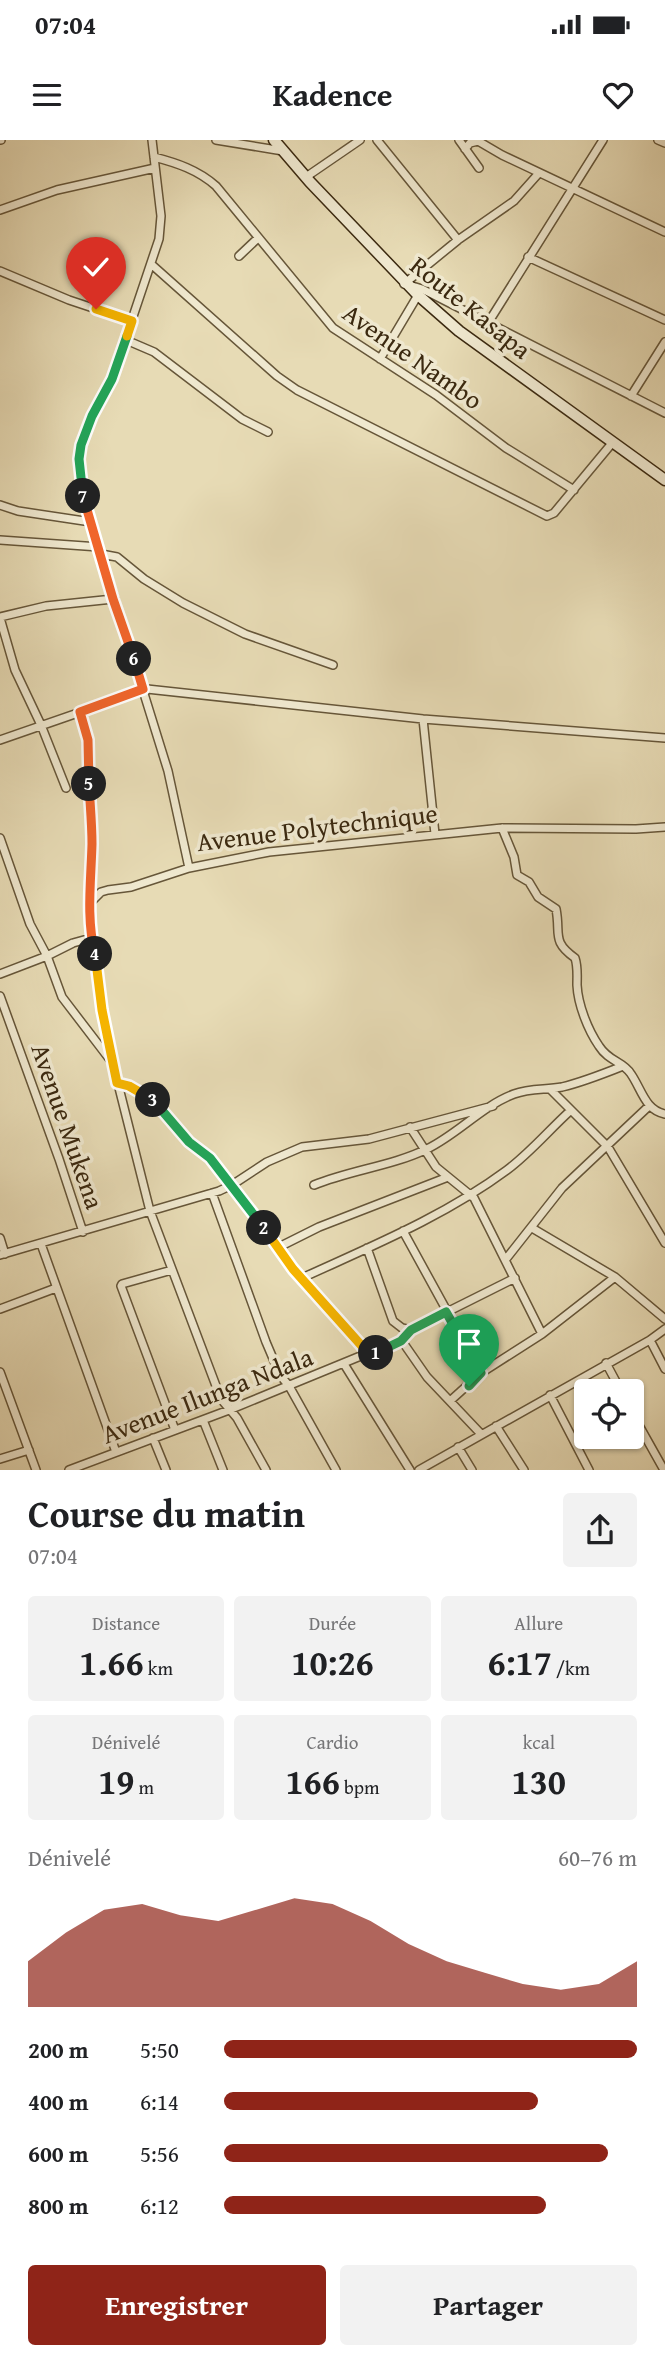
<!DOCTYPE html>
<html lang="fr">
<head>
<meta charset="utf-8">
<style>
  :root { --surface:#fff; --page:#f2f2f2; --text:#202124; --muted:#757577; --accent:#8f2418 }
  body { margin:0; font-family:"Gentium Book Plus",serif; background:var(--page); color:var(--text); height:100vh; display:flex; flex-direction:column; font-size:26px; white-space:nowrap }
  * { box-sizing:border-box; margin:0 }
  p { font-size:23px; color:var(--muted) }
  .icon { flex:none; width:38px; height:38px; fill:none; stroke:currentColor; stroke-width:2; stroke-linecap:round; stroke-linejoin:round }
  .map { position:relative; height:1330px; overflow:hidden }
  .panel { display:flex; flex-direction:column; background:var(--surface); flex:1 }
  .panel>* { flex:none }
  .tools { position:absolute; left:574px; top:1239px; display:grid; gap:14px }
  .tools a { display:grid; place-items:center; width:70px; height:70px; border-radius:7px; background:var(--surface); box-shadow:0 2px 5px #0004; font-size:35px }
  .pin { position:absolute; display:grid; place-items:center; width:60px; height:60px; color:#fff; margin:-72px -30px; border-radius:50% 50% 50% 0; rotate:-45deg; box-shadow:0 0 7px #0007 }
  .pin .icon { rotate:45deg }
  .km { position:absolute; width:35px; height:35px; margin:-18px; border-radius:50%; background:#222; color:#fff; font-size:19px; line-height:35px; text-align:center }
  .round { display:grid; place-items:center; flex:none; width:74px; height:74px; border-radius:7px; background:var(--page) }
  .head { display:flex; align-items:center; justify-content:space-between; height:119px; padding:0 28px }
  h1 { font-size:38px; font-weight:700; line-height:52px }
  .stats { display:grid; grid-template-columns:repeat(3,1fr); gap:10px; height:119px; padding:7px 28px }
  .stats div { display:grid; align-content:center; border-radius:7px; background:var(--page); text-align:center }
  .stats b { font-size:35px; font-weight:700 }
  .stats small { font-size:19px; font-weight:400 }
  .stats p { font-size:19px }
  .chart { height:196px; padding:14px 28px }
  .chart p { display:flex; justify-content:space-between }
  .chart svg { width:100%; height:126px; margin-top:7px; fill:var(--accent); opacity:.7 }
  .cta { display:flex; gap:14px; margin-top:auto; padding:14px 28px }
  .cta a { flex:1; height:80px; border-radius:7px; background:var(--accent); color:#fff; font-size:28px; font-weight:700; line-height:80px; text-align:center }
  .cta a+a { background:var(--page); color:var(--text) }
  ul { padding:0 28px; list-style:none; font-size:23px }
  li { display:grid; grid-template-columns:112px 84px 1fr; align-items:center; height:52px }
  li i { height:18px; border-radius:9px; background:var(--accent) }
  .status { display:flex; justify-content:space-between; align-items:center; height:49px; padding:0 35px; background:var(--surface); direction:ltr }
  .status svg { height:19px; fill:currentColor }
  header { display:flex; justify-content:space-between; align-items:center; height:91px; padding:0 28px; background:var(--surface); font-size:32px; font-weight:700 }
  .map>svg:first-child { display:block }
</style>
</head>
<body>
<div class="status"><b>07:04</b><svg viewBox="0 0 49 12"><path d="M0 12V9h3v3zM5 12V6h3v6zM10 12V3h3v9zM15 12V0h3v12zM26 1h20v11H26zM47 4h2v5h-2z"/></svg></div>
<header><svg class="icon" aria-label="menu" viewBox="0 0 24 24"><path d="M4 6h16M4 12h16M4 18h16"/></svg>Kadence<svg class="icon" aria-label="heart" viewBox="0 0 24 24"><path d="M12 20l-8-8c-3-5 5-10 8-4 3-6 11-1 8 4z"/></svg></header>
<div class="map">
<svg width="665" height="1330" viewBox="0 0 665 1330">
  <rect width="100%" height="100%" fill="#e7dbb5"/>
  <filter id="stains"><feTurbulence type="fractalNoise" baseFrequency=".00286" numOctaves="4"/><feColorMatrix values="0 0 0 0 .2 0 0 0 0 .09 0 0 0 0 .02 0 0 0 .5 -.17"/></filter>
  <radialGradient id="worn" r=".72"><stop offset=".6" stop-color="#630" stop-opacity="0"/><stop offset="1" stop-color="#630" stop-opacity=".3"/></radialGradient>
  <g fill="none" stroke-linecap="round" stroke-linejoin="round">
    <!-- minor casing -->
    <g stroke="#665639" stroke-width="10">
      <path id="minor" d="M0,0H1
        M152,0L161,76L159,99L112,239L92,276L84,295L79,319L83,357L168,631L189,728
        M216,0L283,11
        M377,0L458,100
        M459,0L479,28
        M658,0L665,3
        M465,9L470,3L478,1L502,15L665,92
        M154,17C177,23 198,30 216,46L333,188L436,255L506,308L574,350
        M306,37L360,0
        M0,70L57,50L155,28
        M239,116L258,98
        M528,117L665,180
        M151,124L277,236L297,250L547,376L554,373L613,302
        M0,131L69,160L132,181
        M404,144L458,100L514,61L539,33
        M409,145L422,149L665,273
        M488,183L603,0
        M126,200L154,212L242,279L268,292
        M380,219L418,155
        M631,256L665,202
        M0,365L18,371L91,382
        M0,400L99,407
        M101,414L117,417L144,439L183,463L245,494L333,525
        M0,477L46,466L113,459
        M0,478L15,530L41,585L66,648
        M423,579L435,694
        M0,600L147,549L423,579L665,598
        M502,688L514,717L517,735L529,742L538,757L556,769C561,794 551,801 575,818C578,827 577,835 577,845C578,865 588,890 599,906C609,922 623,921 631,934C642,950 645,970 665,974
        M0,698L30,784L47,816L62,857L111,921
        M90,763L101,752L108,750L131,747L189,728L269,712L502,688L636,689L665,687
        M91,798L96,821L108,904L150,1071L221,1259L237,1278L266,1330
        M0,834L47,816L73,803L91,798C89,747 92,697 89,647C88,621 88,597 80,572
        M0,856L59,1019L83,1092
        M117,943L129,946L151,958L189,1002L210,1018L279,1107L293,1129L369,1214
        M550,949L608,1007L665,1103
        M410,987L436,1027L474,1058L542,1194L481,1233L450,1261
        M314,1045C351,1030 392,1026 427,1009C458,994 482,966 514,954C530,948 545,950 562,947C583,942 603,934 623,926
        M212,1053L266,1202L280,1235L289,1246L336,1330
        M532,1088L615,1137L665,1179
        M403,1091L481,1233
        M0,1098L5,1114
        M41,1104L116,1312
        M279,1107L319,1087L448,1037
        M367,1108L393,1181L402,1188L411,1190
        M0,1115L219,1051L232,1045L267,1022L302,1007L369,999L493,966
        M506,1119L562,1048L649,966
        M172,1130L122,1144L121,1146L175,1290
        M302,1138C372,1106 445,1076 507,1030C530,1013 549,990 570,971
        M0,1169L56,1148
        M542,1194L615,1137
        M650,1200L665,1229
        M402,1201L411,1190L515,1138
        M606,1223L621,1251
        M344,1224L410,1330
        M0,1232L36,1330
        M550,1255L589,1330
        M632,1273L664,1330
        M203,1280L223,1330
        M496,1286L524,1330
        M153,1298L166,1330
        M458,1307L472,1330
        M0,1319L29,1310
        M69,1330L229,1270L363,1215L384,1211L402,1201L427,1237L481,1294
        M419,1330L650,1200L665,1189"/>
    </g>
    <!-- secondary casing -->
    <g stroke="#3b2910" stroke-width="13">
      <path id="secondary" d="M274,0L310,42L418,155L459,191L665,340"/>
    </g>
    <!-- minor -->
    <use href="#minor" stroke="#efe8cf" stroke-width="7"/>
    <!-- secondary -->
    <use href="#secondary" stroke="#efe8cf" stroke-width="10"/>
  </g>
  <g fill="none" stroke-linecap="round" stroke-linejoin="round">
    <!-- split-1 casing -->
    <g stroke="#fff" stroke-width="14">
      <path id="split-1" d="M376,1213L401,1201L411,1190L446,1172L481,1233L469,1246"/>
    </g>
    <!-- split-2 casing -->
    <g stroke="#fff" stroke-width="14">
      <path id="split-2" d="M264,1088L293,1129L369,1214L376,1213"/>
    </g>
    <!-- split-3 casing -->
    <g stroke="#fff" stroke-width="14">
      <path id="split-3" d="M153,960L189,1002L210,1018L264,1088"/>
    </g>
    <!-- split-4 casing -->
    <g stroke="#fff" stroke-width="14">
      <path id="split-4" d="M95,814L102,870L117,943L129,946L153,960"/>
    </g>
    <!-- split-5 casing -->
    <g stroke="#fff" stroke-width="14">
      <path id="split-5" d="M89,644C90,664 92,684 92,704C91,741 86,778 95,814"/>
    </g>
    <!-- split-6 casing -->
    <g stroke="#fff" stroke-width="14">
      <path id="split-6" d="M89,644L88,600L80,572L143,549L134,519"/>
    </g>
    <!-- split-7 casing -->
    <g stroke="#fff" stroke-width="14">
      <path id="split-7" d="M83,356L113,459L134,519"/>
    </g>
    <!-- split-8 casing -->
    <g stroke="#fff" stroke-width="14">
      <path id="split-8" d="M83,356L79,319L81,305L92,276L112,239L127,196"/>
    </g>
    <!-- split-9 casing -->
    <g stroke="#fff" stroke-width="14">
      <path id="split-9" d="M96,169L132,181L127,196"/>
    </g>
    <!-- split-1 -->
    <use href="#split-1" stroke="#22a559" stroke-width="9"/>
    <!-- split-2 -->
    <use href="#split-2" stroke="#f5b400" stroke-width="9"/>
    <!-- split-3 -->
    <use href="#split-3" stroke="#22a559" stroke-width="9"/>
    <!-- split-4 -->
    <use href="#split-4" stroke="#f5b400" stroke-width="9"/>
    <!-- split-5 -->
    <use href="#split-5" stroke="#f0652b" stroke-width="9"/>
    <!-- split-6 -->
    <use href="#split-6" stroke="#f0652b" stroke-width="9"/>
    <!-- split-7 -->
    <use href="#split-7" stroke="#f0652b" stroke-width="9"/>
    <!-- split-8 -->
    <use href="#split-8" stroke="#22a559" stroke-width="9"/>
    <!-- split-9 -->
    <use href="#split-9" stroke="#f5b400" stroke-width="9"/>
  </g>
  <g text-anchor="middle" dominant-baseline="central" stroke-width="7" stroke-linejoin="round" paint-order="stroke">
    <!-- street labels -->
    <g font-size="26" fill="#3b2910" stroke="#efe8cf">
      <text transform="translate(471 167) rotate(39)">Route Kasapa</text>
      <text transform="translate(413 216) rotate(35)">Avenue Nambo</text>
      <text transform="translate(317 687) rotate(-7)">Avenue Polytechnique</text>
      <text transform="translate(68 986) rotate(71)">Avenue Mukena</text>
      <text transform="translate(207 1255) rotate(-21)">Avenue Ilunga Ndala</text>
    </g>
  </g>
  <rect width="100%" height="100%" filter="url(#stains)"/>
  <rect width="100%" height="100%" fill="url(#worn)"/>
</svg>
<div class="tools">
<a><svg class="icon" aria-label="locate" viewBox="0 0 24 24"><circle cx="12" cy="12" r="6"/><path d="M12 2v4M12 18v4M2 12h4M18 12h4"/></svg></a>
</div>
<div class="pin" style="left:469px;top:1246px;background:#1e9e55"><svg class="icon" aria-label="arrive" viewBox="0 0 24 24"><path d="M6 21V4h12l-3 4 3 4H6"/></svg></div>
<div class="pin" style="left:96px;top:169px;background:#d93025"><svg class="icon" aria-label="check" viewBox="0 0 24 24"><path d="M5 12l5 5 9-10"/></svg></div>
<b class="km" style="left:376px;top:1213px">1</b>
<b class="km" style="left:264px;top:1088px">2</b>
<b class="km" style="left:153px;top:960px">3</b>
<b class="km" style="left:95px;top:814px">4</b>
<b class="km" style="left:89px;top:644px">5</b>
<b class="km" style="left:134px;top:519px">6</b>
<b class="km" style="left:83px;top:356px">7</b>
</div>
<section class="panel">
<div class="head"><div><h1>Course du matin</h1><p>07:04</p></div><a class="round"><svg class="icon" aria-label="share" viewBox="0 0 24 24"><path d="M12 15V3M7 8l5-5 5 5M5 13v7h14v-7"/></svg></a></div>
<div class="stats">
<div><p>Distance</p><b>1.66<small> km</small></b></div>
<div><p>Durée</p><b>10:26</b></div>
<div><p>Allure</p><b>6:17<small> /km</small></b></div>
</div>
<div class="stats">
<div><p>Dénivelé</p><b>19<small> m</small></b></div>
<div><p>Cardio</p><b>166<small> bpm</small></b></div>
<div><p>kcal</p><b>130</b></div>
</div>
<div class="chart"><p><span>Dénivelé</span>60–76 m</p>
<svg viewBox="0 0 160 44" preserveAspectRatio="none"><path d="M0 44V28L10 18L20 10L30 8L40 12L50 14L60 10L70 6L80 8L90 14L100 22L110 28L120 32L130 36L140 38L150 36L160 28V44z"/></svg>
</div>
<ul>
<li><b>200 m</b>5:50<i style="width:100%"></i></li>
<li><b>400 m</b>6:14<i style="width:76%"></i></li>
<li><b>600 m</b>5:56<i style="width:93%"></i></li>
<li><b>800 m</b>6:12<i style="width:78%"></i></li>
</ul>
<div class="cta"><a>Enregistrer</a><a>Partager</a></div>
</section>
</body>
</html>
